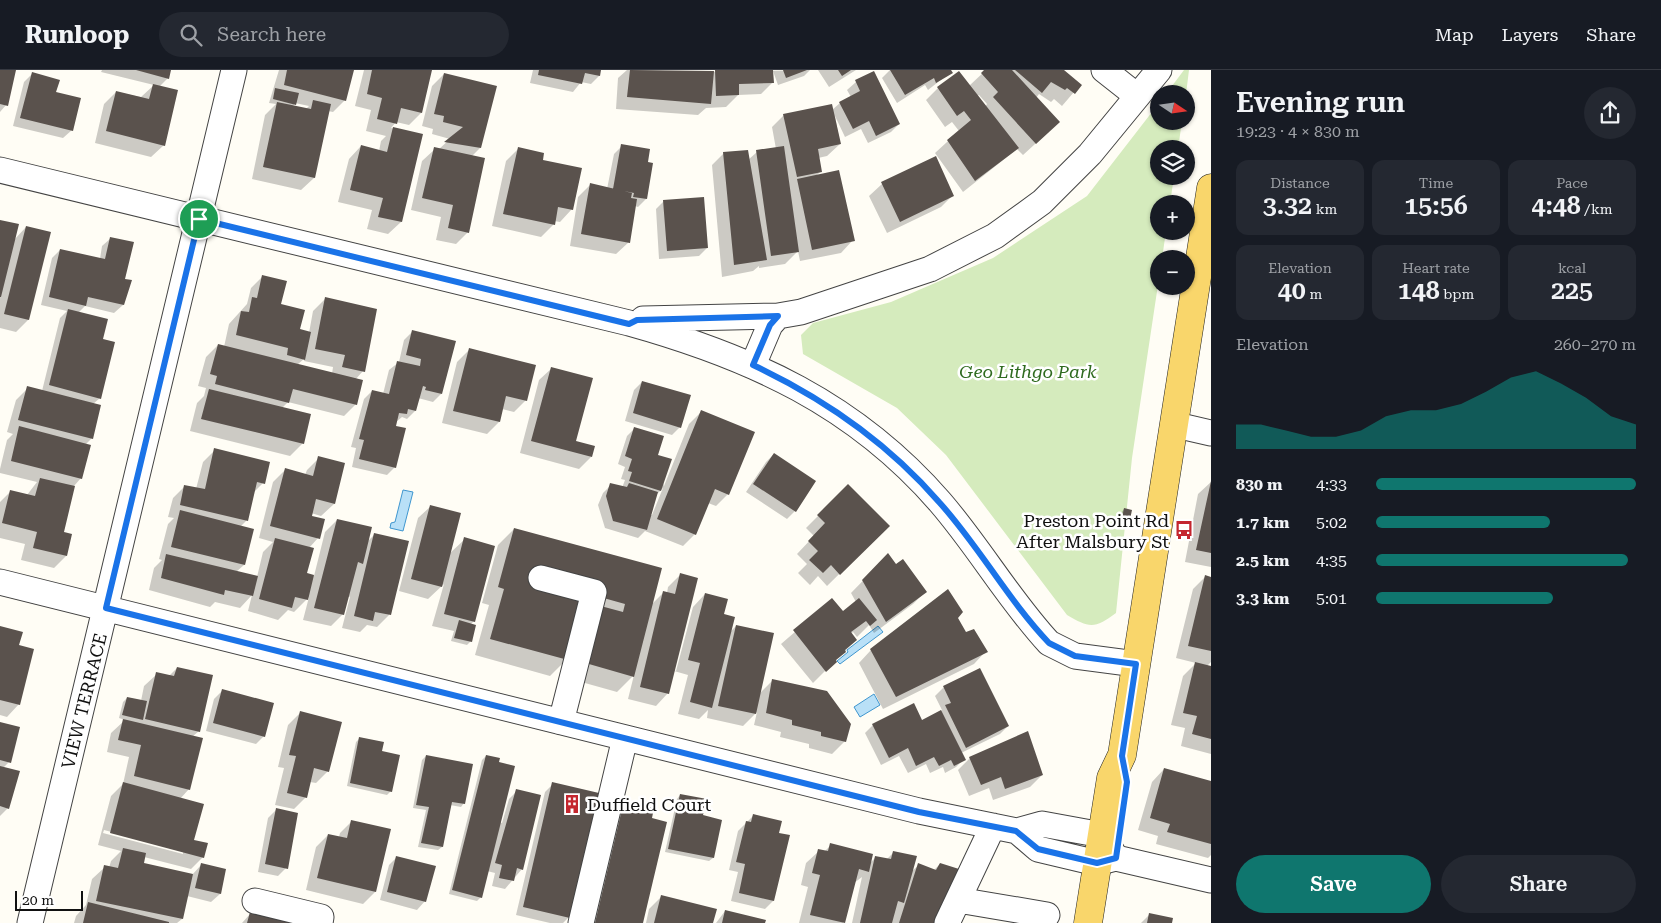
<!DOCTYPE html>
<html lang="en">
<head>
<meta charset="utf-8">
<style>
  :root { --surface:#171b24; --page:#242831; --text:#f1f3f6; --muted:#9ea1a6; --line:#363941; --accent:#0f766e }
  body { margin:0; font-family:"Roboto Serif",serif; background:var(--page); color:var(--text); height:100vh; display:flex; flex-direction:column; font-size:19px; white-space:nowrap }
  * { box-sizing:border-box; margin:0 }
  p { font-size:16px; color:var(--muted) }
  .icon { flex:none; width:28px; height:28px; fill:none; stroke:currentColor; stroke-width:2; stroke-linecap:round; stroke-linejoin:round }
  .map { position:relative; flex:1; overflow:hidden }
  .panel { display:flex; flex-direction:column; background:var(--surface); width:450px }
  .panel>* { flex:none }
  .needle { width:32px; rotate:103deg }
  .tools { position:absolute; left:1150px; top:15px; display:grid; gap:10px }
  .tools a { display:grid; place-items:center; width:45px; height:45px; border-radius:50%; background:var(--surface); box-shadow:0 1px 4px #0004; font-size:25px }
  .scale { position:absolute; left:15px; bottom:12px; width:68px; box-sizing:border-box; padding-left:5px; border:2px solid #111; border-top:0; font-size:14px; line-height:18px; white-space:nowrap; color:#111; -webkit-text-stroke:4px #fff; paint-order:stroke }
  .pin { position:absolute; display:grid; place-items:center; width:42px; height:42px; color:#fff; margin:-21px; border:2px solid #fff; border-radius:50%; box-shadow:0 1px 5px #0007 }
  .round { display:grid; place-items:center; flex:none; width:52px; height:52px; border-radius:26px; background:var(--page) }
  .headline { display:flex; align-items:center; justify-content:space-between; height:85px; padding:0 25px }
  h1 { font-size:28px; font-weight:600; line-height:38px }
  .stats { display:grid; grid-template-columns:repeat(3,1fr); gap:8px; height:85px; padding:5px 25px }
  .stats div { display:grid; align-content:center; border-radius:12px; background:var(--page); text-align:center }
  .stats b { font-size:25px; font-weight:600 }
  .stats small { font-size:14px; font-weight:400 }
  .stats p { font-size:14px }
  .chart { height:140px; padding:10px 25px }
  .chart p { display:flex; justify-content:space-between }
  .chart svg { width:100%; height:90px; margin-top:5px; fill:var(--accent); opacity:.7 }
  .cta { display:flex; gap:10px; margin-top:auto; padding:10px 25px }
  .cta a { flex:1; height:58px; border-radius:30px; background:var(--accent); color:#fff; font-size:20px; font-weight:600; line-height:58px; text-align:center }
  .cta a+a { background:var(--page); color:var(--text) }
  ul { padding:0 25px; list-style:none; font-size:16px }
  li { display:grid; grid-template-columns:80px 60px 1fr; align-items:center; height:38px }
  li i { height:12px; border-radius:6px; background:var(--accent) }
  header { display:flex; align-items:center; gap:30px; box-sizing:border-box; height:70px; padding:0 25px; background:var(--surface); border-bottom:1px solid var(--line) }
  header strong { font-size:24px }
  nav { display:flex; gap:28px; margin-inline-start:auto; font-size:18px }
  .search { width:350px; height:45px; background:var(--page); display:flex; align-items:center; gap:12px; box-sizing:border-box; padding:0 18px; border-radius:28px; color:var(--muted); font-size:19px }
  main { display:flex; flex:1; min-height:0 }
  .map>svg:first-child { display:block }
</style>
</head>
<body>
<header>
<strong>Runloop</strong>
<div class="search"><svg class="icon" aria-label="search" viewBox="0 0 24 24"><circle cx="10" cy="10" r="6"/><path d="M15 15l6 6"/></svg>Search here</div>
<nav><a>Map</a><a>Layers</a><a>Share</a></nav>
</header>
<main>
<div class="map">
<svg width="1211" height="853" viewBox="0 0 1211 853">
  <rect width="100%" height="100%" fill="#fffdf5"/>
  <!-- green -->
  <path fill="#d5ebbd" d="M1184,0H1189L1186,24H1166Z
    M1159,33V51H1182L1178,79H1159V106H1174L1170,134H1159V161H1166L1162,189H1159V208L1132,388L1116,543C1095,559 1089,558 1067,545L946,385L897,338L803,284L801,265L813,253L891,232L993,188L1087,126Z"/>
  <!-- water -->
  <path fill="#b9e0f7" stroke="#3f96cf" d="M403,420L413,422L403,461L390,458L391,453L395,452Z
    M878,556L883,562L840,594L837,591L848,582L847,580Z
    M874,624L880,635L860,647L854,637Z"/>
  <!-- shadow -->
  <path fill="#0003" fill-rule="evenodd" d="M0,0H15L6,35L0,42Z
    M102,0H170L168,8L160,16L164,75L151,87L95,73L104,34L116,22L141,27L154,15L101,2Z
    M279,0H353L345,30L333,42L328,41L314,108L301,120L252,109L265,45L276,34L269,33ZM295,33L309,36L306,39L293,36Z
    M364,0H431L421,43L409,55L396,52L391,58L421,65L401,152L388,164L367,159L372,140L338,132L349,89L361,76L379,81L381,71L386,66L366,61L371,40L355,36Z
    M533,0H600L599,6L591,14L581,12L573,22L530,13Z
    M627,0L703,2L810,0L804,6L778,15L773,1V12L761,24L738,25L726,37L706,38L698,45L616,39L618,8Z
    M818,0H856L829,17Z
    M890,0H950L951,2L928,20L925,15L897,33L882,8Z
    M986,0H1062L1080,15L1062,36L1054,29L1051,32L1039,24L1036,28L1046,64L1023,85L1017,79L963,122L935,83L959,61L952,52L945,57L926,30L938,18L969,16ZM979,25L987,34L985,37L977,26Z
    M874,2L899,54L891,62L868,73L861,59L845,67L835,46L840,74L827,86L818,88L821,101L816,106L853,170L841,183L800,191L798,181L785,194L759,198V196L753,201L722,207L712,95L724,83L748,90L757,82L776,79L772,57L784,45L832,40L840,33L851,27L847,20L856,12Z
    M32,4L55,23L72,60L63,68L13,56L24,12Z
    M444,4L480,78L471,87L468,162L456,174L436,170L441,147L411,140L422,91L435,79L438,80L450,69L432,64L433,59L422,56L432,16Z
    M622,76L646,93V129L638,137L635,136L629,172L616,184L570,176L578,127L590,115L607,119L614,84Z
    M518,79L541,91L572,139L560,152L554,151L553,155L541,167L492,156L506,91Z
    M935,88L953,125L941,137L887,163L869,126L882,114Z
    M664,131L707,178L699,186L659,189L656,139Z
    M0,151L14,170L26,157L28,250L16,262L0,258Z
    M111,168L124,210L130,211L123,235L114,243L85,236L78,243L102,270L100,328L93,334L92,368L86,374L81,408L74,416L63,463L66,486L54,498L21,490L25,474L0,468V432L11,421L27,425L37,412L0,403V399L7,370L13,364L7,362L16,330L28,318L42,321L60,248L67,241L41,235L52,188L60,180L100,189L102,176Z
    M263,206L279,235L299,260L309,263L313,241L325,229L363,301L355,310L356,334L344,346L288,332L282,338L303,373L290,386L190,361L197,333L204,326L206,318L198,316L206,287L218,275L224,277L229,254L247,234L251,218ZM305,288L304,291L333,297L332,304L297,295Z
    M412,262L441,324L433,332L418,328L415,341L407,349L402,347L396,352L395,397L387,405L352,397L356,378L351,377L364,329L372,321L383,324L389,300L399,292L404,270Z
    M469,280L526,330L514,342L502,339L499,352L487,364L442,353L457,292Z
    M552,298L574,372L591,387L579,399L520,383L539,310Z
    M642,312L680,357L672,365L625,351L634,320Z
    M701,342L728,424L716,436L708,433L695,464L683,476L645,461L638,468L605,458L598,435L603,423L611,415L622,418L625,410L621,409L625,397L618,394L627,366L635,358L657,385L664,416L689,354ZM663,418L652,445H650L656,425Z
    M215,380L263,413L253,423L246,451L240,457L244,495L236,502L257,507L263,482L273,472L259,468L273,412L285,400L305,405L307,400L319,388L344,394L334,434L321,446L311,443L318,468L309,478L306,503L314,506L325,462L337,450L367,472L375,464L407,472L389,545L377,557L367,555L360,562L342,558L350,527L348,526L343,544L331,556L303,550L309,527L294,542L288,540L278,550L248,541L252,525L240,538L215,532L210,537L149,520L154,498L162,490L159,489L168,454L174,448L168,447L173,428L185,416L196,419L203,392Z
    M774,384L815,411L795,441L787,449L746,422L766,392Z
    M1211,412V497L1185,492L1198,424Z
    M848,416L888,456L827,516L818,506L810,515L798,503L807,494L797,484L814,466L806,458Z
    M431,436L449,484L465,469L474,551L470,555L471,571L467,575L451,571L454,561L432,556L444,514L428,529L399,521L418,448Z
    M1124,439L1128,454L1124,457L1118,456L1121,443Z
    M514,459L651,535L664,522L667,523L668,517L681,504L674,600L676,601L693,537L705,524L723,545L730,562L736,556L759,624L773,610L845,671L832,684L809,678V674L780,667L781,662L754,655L757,642L743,656L707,648L708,640L699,649L678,644L688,605L674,601L668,623L656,636L628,629L634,605L617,622L567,608L566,590L550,606L475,585L489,535L482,533L498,475Z
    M888,485L896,496L925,522L913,534L874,563L869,555L857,567L853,562L851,564L856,570L813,613L781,574L832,530L843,543L856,532L851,523Z
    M1205,507L1211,508V592L1207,596L1211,597V684L1181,676L1185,658L1171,655L1183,606L1196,593L1176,588L1193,519Z
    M956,548L966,564L986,581L974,594L883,639L859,593L871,580Z
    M0,557L18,576L19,634L7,647L0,645Z
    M177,598L199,661L192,667L189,719L180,729L193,771L203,787L191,799L144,787L143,794L192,805L201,795L225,800L220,824L211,832L187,826L182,849L177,853H74L76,846L86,835L92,809L105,797L109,798L111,791L121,781L98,775L111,726L123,714L129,687L107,682L111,663L125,650L119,648L123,632L127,628L141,631L144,616L157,604L169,606ZM104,760L183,781V784L103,763Z
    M979,599L1008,656L1000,664L961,683L964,689L956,697L945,703L943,697L930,703L926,694L908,703L899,686L881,695L865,663L873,655L922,651L939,643L942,640L935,626L943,618Z
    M222,621L264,666L256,674L206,661L214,629Z
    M300,643L328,701L316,713L310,712L306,727L294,739L275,735L284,698L278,697L288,655Z
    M0,654L9,692L3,698L8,738L0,746Z
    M359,669L381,682L391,721L387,725L347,716L356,672Z
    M426,686L464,733L461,737L450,735L442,777L438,780L418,777L426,740L413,738L422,690Z
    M486,686L500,752L502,753L509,729L517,721L522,799L505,819L492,816L495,803L487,801L481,827L477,831L449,824L482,690Z
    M970,688L1042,705L1030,717L993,730L989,718L969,726L958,700Z
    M1164,699L1211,712V785L1208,788L1156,774L1158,766L1138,760L1152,712Z
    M553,714L569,847L563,853H550L516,845L545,722Z
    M680,725L702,746L713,788L709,791L665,782L677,729Z
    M625,732L642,853H589L616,741Z
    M276,740L286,798L278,806L258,802L268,748Z
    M754,745L778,764L773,831L765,839L731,831L738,802L729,800L738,761Z
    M352,751L375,822L363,834L306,820L316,777L328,765L339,767L340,763Z
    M831,775L870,793L876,787L886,790L894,782L912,801L919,795L934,800L940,794L935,853H852L862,807L854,813L843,853H799L808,817L801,815L806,793L819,781L824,782Z
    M397,787L425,831L417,840L380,830L389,795Z
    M661,827L712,853H646L649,839Z
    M725,841L764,853H716Z
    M250,844L289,853H242Z
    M1149,845L1171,853H1141Z"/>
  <!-- building -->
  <path fill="#5a524d" d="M0,0H16L8,36L0,34Z
    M136,0H171L169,9Z
    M287,0H354L346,31L284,15Z
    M372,0H432L422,43L401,38L397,54L377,49L382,28L367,24Z
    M539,0H601L600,6L585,3L582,14L538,5Z
    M630,0L714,1L711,34L627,27Z
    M715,0H773L774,13L739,14V25L716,26Z
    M783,0H807L786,8Z
    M838,0H851L842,6Z
    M890,0H951L953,3L936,13L934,8L905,25Z
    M984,0H1012L1060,52L1036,74L993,27L998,22L981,3Z
    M1015,0H1064L1082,15L1075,24L1067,18L1065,20L1051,12L1042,23Z
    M874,1L900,54L876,66L869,51L853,59L839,32L860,21L855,10Z
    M959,1L1019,78L975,111L947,70L971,50L964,41L957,46L937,17Z
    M32,2L60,10L56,22L81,28L73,61L20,48Z
    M444,3L497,16L481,78L444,72L463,57L443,52L444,46L434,44Z
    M153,14L178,20L165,76L106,61L116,21L149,29Z
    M275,18L299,23L296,35L273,29Z
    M313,30L331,34L315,108L263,97L277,32L311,39Z
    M832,34L841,74L818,79L822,102L797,107L783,44Z
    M393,57L423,64L402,152L378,147L383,128L350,120L361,75L387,82Z
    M621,74L650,79L648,92L653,93L647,129L633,127L634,123L613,119Z
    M784,76L799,182L771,186L756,80Z
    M434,77L485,88L469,163L448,158L453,135L422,128Z
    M518,77L544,83L543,90L582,98L573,140L558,137L555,155L503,144Z
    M748,80L767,190L734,195L723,82Z
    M936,86L954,126L900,152L881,112Z
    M839,100L855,171L812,180L797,109Z
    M590,113L632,123L631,128L637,129L630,173L581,164Z
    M704,127L708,178L667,181L663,130Z
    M0,150L19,154L1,227H0Z
    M26,156L51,162L29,250L4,244Z
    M110,167L134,172L125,209L132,210L124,235L88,227L86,236L49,227L60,179L105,189Z
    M262,205L287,211L281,234L305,240L300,259L311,262L305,290L287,285L288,278L236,265L241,241L249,242L252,227L257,228Z
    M325,227L377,239L365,302L342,297L345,285L315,279Z
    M68,239L108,249L103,269L115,272L101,329L49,315Z
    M412,260L456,271L442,324L425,320L426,317L423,316L416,341L408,339L407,344L399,343L396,356L406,358L396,398L359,389L364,370L359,369L372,320L389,324L397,291L420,296L421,289L406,285Z
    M218,274L363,310L357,335L293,319L289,333L215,314L217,306L210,304Z
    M469,278L536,295L527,331L506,326L500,352L453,341Z
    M551,297L593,308L576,371L595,376L592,387L531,371Z
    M642,311L691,325L681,358L633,343Z
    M27,316L101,335L93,369L18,350Z
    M209,319L311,344L304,374L201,349Z
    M701,340L755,362L729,425L715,419L696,465L657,449Z
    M19,356L91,375L82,409L11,391Z
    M634,357L664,366L658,385L672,389L661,421L629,411L632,402L628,401L632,389L625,386Z
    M214,378L270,392L265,414L257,412L248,451L180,435L184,415L205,419Z
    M774,383L816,411L796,442L753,414Z
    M318,386L345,393L335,434L316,429L312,446L325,449L320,469L270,456L285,398L313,406Z
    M40,408L75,416L64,462L72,464L67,486L33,478L37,462L2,453L10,420L35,426Z
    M1211,411V483L1196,480Z
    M610,413L627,417L629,413L658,422L647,460L613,451L606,426Z
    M848,414L890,456L840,505L831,495L823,503L809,490L818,481L808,471L825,453L817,445Z
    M430,435L461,443L442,517L411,509Z
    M1124,438L1132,440L1129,454L1121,453Z
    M180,440L254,459L245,495L171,477Z
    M337,449L372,457L363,494L358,492L344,545L314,538Z
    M514,458L662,498L634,607L582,592L597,535L623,542L625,534L600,527L585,528L568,590L490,569L504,519L498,517Z
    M374,463L409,471L391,545L375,542L373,551L354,546Z
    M464,467L495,476L475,552L444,544Z
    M275,468L314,478L307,503L314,505L308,530L295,527L292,538L259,529Z
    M888,483L896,494L903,489L927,522L886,552L862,510Z
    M166,484L258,506L253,526L225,520L224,525L161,508Z
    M680,503L698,508L669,624L640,617L663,521L675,524Z
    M1205,505L1211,507V581L1188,576Z
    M948,519L963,542L958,548L966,562L974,559L988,582L896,627L870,579Z
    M705,523L728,529L724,544L735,547L712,638L690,632L700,593L688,590Z
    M832,528L843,541L859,528L877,550L870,556L866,551L851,562L857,570L845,580L846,582L836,590L837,592L826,602L793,560Z
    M459,550L476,555L472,572L454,568Z
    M736,555L774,563L756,644L718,636Z
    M0,556L23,562L19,575L34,579L20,635L0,630Z
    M1195,592L1211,596V669L1192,664L1197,646L1183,643Z
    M177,597L213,605L200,662L145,649L156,602L174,606Z
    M980,598L1009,656L966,678L945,635L951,633L943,616Z
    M772,609L827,621L851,654L846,672L821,666V662L792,655V650L766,643Z
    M222,619L274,633L265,667L213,653Z
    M127,627L147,631L143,650L122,645Z
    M914,633L922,650L941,640L966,690L954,696L951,690L939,696L934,687L916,696L908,678L889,688L872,654Z
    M300,641L342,652L329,702L314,698L307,728L287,723L296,686L289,685Z
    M123,649L203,668L190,720L134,706L141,675L118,670Z
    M0,652L20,657L11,693L0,690Z
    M1028,661L1043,705L1005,719L1001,707L981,715L969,687Z
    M359,667L384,672L382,681L400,685L392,722L350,713Z
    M426,685L473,694L465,734L452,732L443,777L421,773L429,737L416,735Z
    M486,685L500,688L499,692L515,696L482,828L452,820Z
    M0,696L20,701L9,739L0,736Z
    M1164,698L1211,711V774L1167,762L1170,754L1150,748Z
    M123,712L204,734L194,770L208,773L204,788L110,763Z
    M552,712L599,723L570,848L523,837Z
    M516,719L541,725L523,800L517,798L514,811L499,808L502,795L495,793Z
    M680,724L707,729L703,745L722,750L714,788L668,779Z
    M624,731L654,738L652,748L667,752L643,853H595Z
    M276,738L298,743L288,799L265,794Z
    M753,744L782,751L779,763L790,765L774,831L739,823L745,794L736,792L746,751L751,752Z
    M351,750L391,759L376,822L317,808L328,764L347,768Z
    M830,773L873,784L869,802L859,799L845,853L810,845L820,805L812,803L818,779L828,781Z
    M123,778L146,783L144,793L193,804L183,849L96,831L104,795L118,798Z
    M893,781L917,786L904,833L898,831L892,853H860L875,786L891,789Z
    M396,786L436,796L426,832L387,822Z
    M201,793L226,799L221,824L195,818Z
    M918,793L936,800L940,793L959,799L936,853H899Z
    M661,825L717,839L713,853H654Z
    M88,832L169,852V853H83Z
    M725,840L766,850L765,853H722Z
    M250,842L292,852V853H247Z
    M1149,843L1173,848L1172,853H1147Z"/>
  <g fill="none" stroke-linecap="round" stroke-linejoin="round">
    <!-- minor casing -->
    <g stroke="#444" stroke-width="27">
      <path id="minor" d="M1104,0L1137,26
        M0,100L629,253C751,287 855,334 940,432C979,477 1009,530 1049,573L1075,586L1136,594
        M643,249L778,246
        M753,295L770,255L778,246L801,242L930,199L995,166L1042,132L1090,84L1159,0
        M1176,355L1211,363
        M541,508L594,522L561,652
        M0,512L919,741L1017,761L1038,779L1097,793L1116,788
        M1017,761L1042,754L1102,765L1116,788L1211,810
        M958,830L1047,845
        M255,831L321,847L320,853
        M30,853L234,0
        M581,853L625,668
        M947,853L993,756"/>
    </g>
    <!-- major casing -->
    <g stroke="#222" stroke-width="29">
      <path id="major" d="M1088,853L1111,708L1122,685L1211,118"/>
    </g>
    <!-- minor -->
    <use href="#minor" stroke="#fff" stroke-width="25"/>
    <!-- major -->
    <use href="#major" stroke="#f9d66b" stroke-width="28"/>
  </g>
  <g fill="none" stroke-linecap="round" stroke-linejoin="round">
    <!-- route casing -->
    <g stroke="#fff" stroke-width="10">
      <path id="route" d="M199,149L629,254L637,250L778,246L770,255L753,295C823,328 888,373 939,432C979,476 1008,530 1049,573L1075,586L1136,594L1122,686L1127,712L1116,788L1097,793L1038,779L1016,761L919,742L106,538Z"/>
    </g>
    <!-- route -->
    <use href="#route" stroke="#1a73e8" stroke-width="6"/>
  </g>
  <!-- icons -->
  <defs>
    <g id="bus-bare" transform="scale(1.5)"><path d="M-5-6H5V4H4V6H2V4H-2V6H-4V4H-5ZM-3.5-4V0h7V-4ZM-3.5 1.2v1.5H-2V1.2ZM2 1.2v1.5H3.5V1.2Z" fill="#c4262e" stroke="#fff" stroke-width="2.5" paint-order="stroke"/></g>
    <g id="building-bare" transform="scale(1.5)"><path d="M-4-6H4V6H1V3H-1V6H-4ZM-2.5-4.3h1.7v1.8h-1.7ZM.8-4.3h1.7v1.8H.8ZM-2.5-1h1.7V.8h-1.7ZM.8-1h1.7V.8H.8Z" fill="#c4262e" stroke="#fff" stroke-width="2.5" paint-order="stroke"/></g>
  </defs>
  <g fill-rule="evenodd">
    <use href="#bus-bare" x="1184" y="460"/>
    <use href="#building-bare" x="572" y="734"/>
  </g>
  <g text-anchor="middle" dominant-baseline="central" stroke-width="5" stroke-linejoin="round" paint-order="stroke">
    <!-- park labels -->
    <g font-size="18" font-style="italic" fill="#2f6b1f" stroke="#fff">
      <text x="1028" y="301">Geo Lithgo Park</text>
    </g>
    <!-- poi labels -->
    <g font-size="18" fill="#111" stroke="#fff" text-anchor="end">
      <text x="1169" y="450">Preston Point Rd<tspan x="1169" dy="21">After Malsbury St</tspan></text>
      <text x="587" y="734" text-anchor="start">Duffield Court</text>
    </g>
    <!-- street labels -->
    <g font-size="18" fill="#111" stroke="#fff">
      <text transform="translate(84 631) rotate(-76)">VIEW TERRACE</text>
    </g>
  </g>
</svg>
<div class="tools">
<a><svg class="needle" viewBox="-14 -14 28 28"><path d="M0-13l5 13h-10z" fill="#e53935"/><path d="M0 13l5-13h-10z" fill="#9ea1a6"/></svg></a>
<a><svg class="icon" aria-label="layers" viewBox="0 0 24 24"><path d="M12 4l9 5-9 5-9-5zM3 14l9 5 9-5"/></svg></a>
<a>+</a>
<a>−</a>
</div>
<div class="scale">20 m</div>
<div class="pin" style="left:199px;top:149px;background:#1e9e55"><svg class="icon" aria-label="arrive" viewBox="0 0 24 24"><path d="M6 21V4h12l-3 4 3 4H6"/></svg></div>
</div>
<section class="panel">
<div class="headline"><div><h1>Evening run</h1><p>19:23 · 4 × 830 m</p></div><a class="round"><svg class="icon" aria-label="share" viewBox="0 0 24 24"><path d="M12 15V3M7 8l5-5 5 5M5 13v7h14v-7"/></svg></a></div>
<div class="stats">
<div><p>Distance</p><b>3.32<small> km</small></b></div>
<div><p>Time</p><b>15:56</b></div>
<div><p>Pace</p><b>4:48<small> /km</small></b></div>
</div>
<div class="stats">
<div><p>Elevation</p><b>40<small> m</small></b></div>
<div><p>Heart rate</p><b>148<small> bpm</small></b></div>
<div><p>kcal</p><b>225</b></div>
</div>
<div class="chart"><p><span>Elevation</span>260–270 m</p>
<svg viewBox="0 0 160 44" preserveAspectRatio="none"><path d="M0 44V32L10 32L20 35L30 38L40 38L50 35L60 28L70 25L80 25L90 22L100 16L110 9L120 6L130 12L140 19L150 28L160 32V44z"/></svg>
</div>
<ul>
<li><b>830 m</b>4:33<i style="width:100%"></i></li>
<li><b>1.7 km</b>5:02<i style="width:67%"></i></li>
<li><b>2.5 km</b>4:35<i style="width:97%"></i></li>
<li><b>3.3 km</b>5:01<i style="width:68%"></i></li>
</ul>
<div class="cta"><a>Save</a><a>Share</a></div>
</section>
</main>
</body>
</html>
